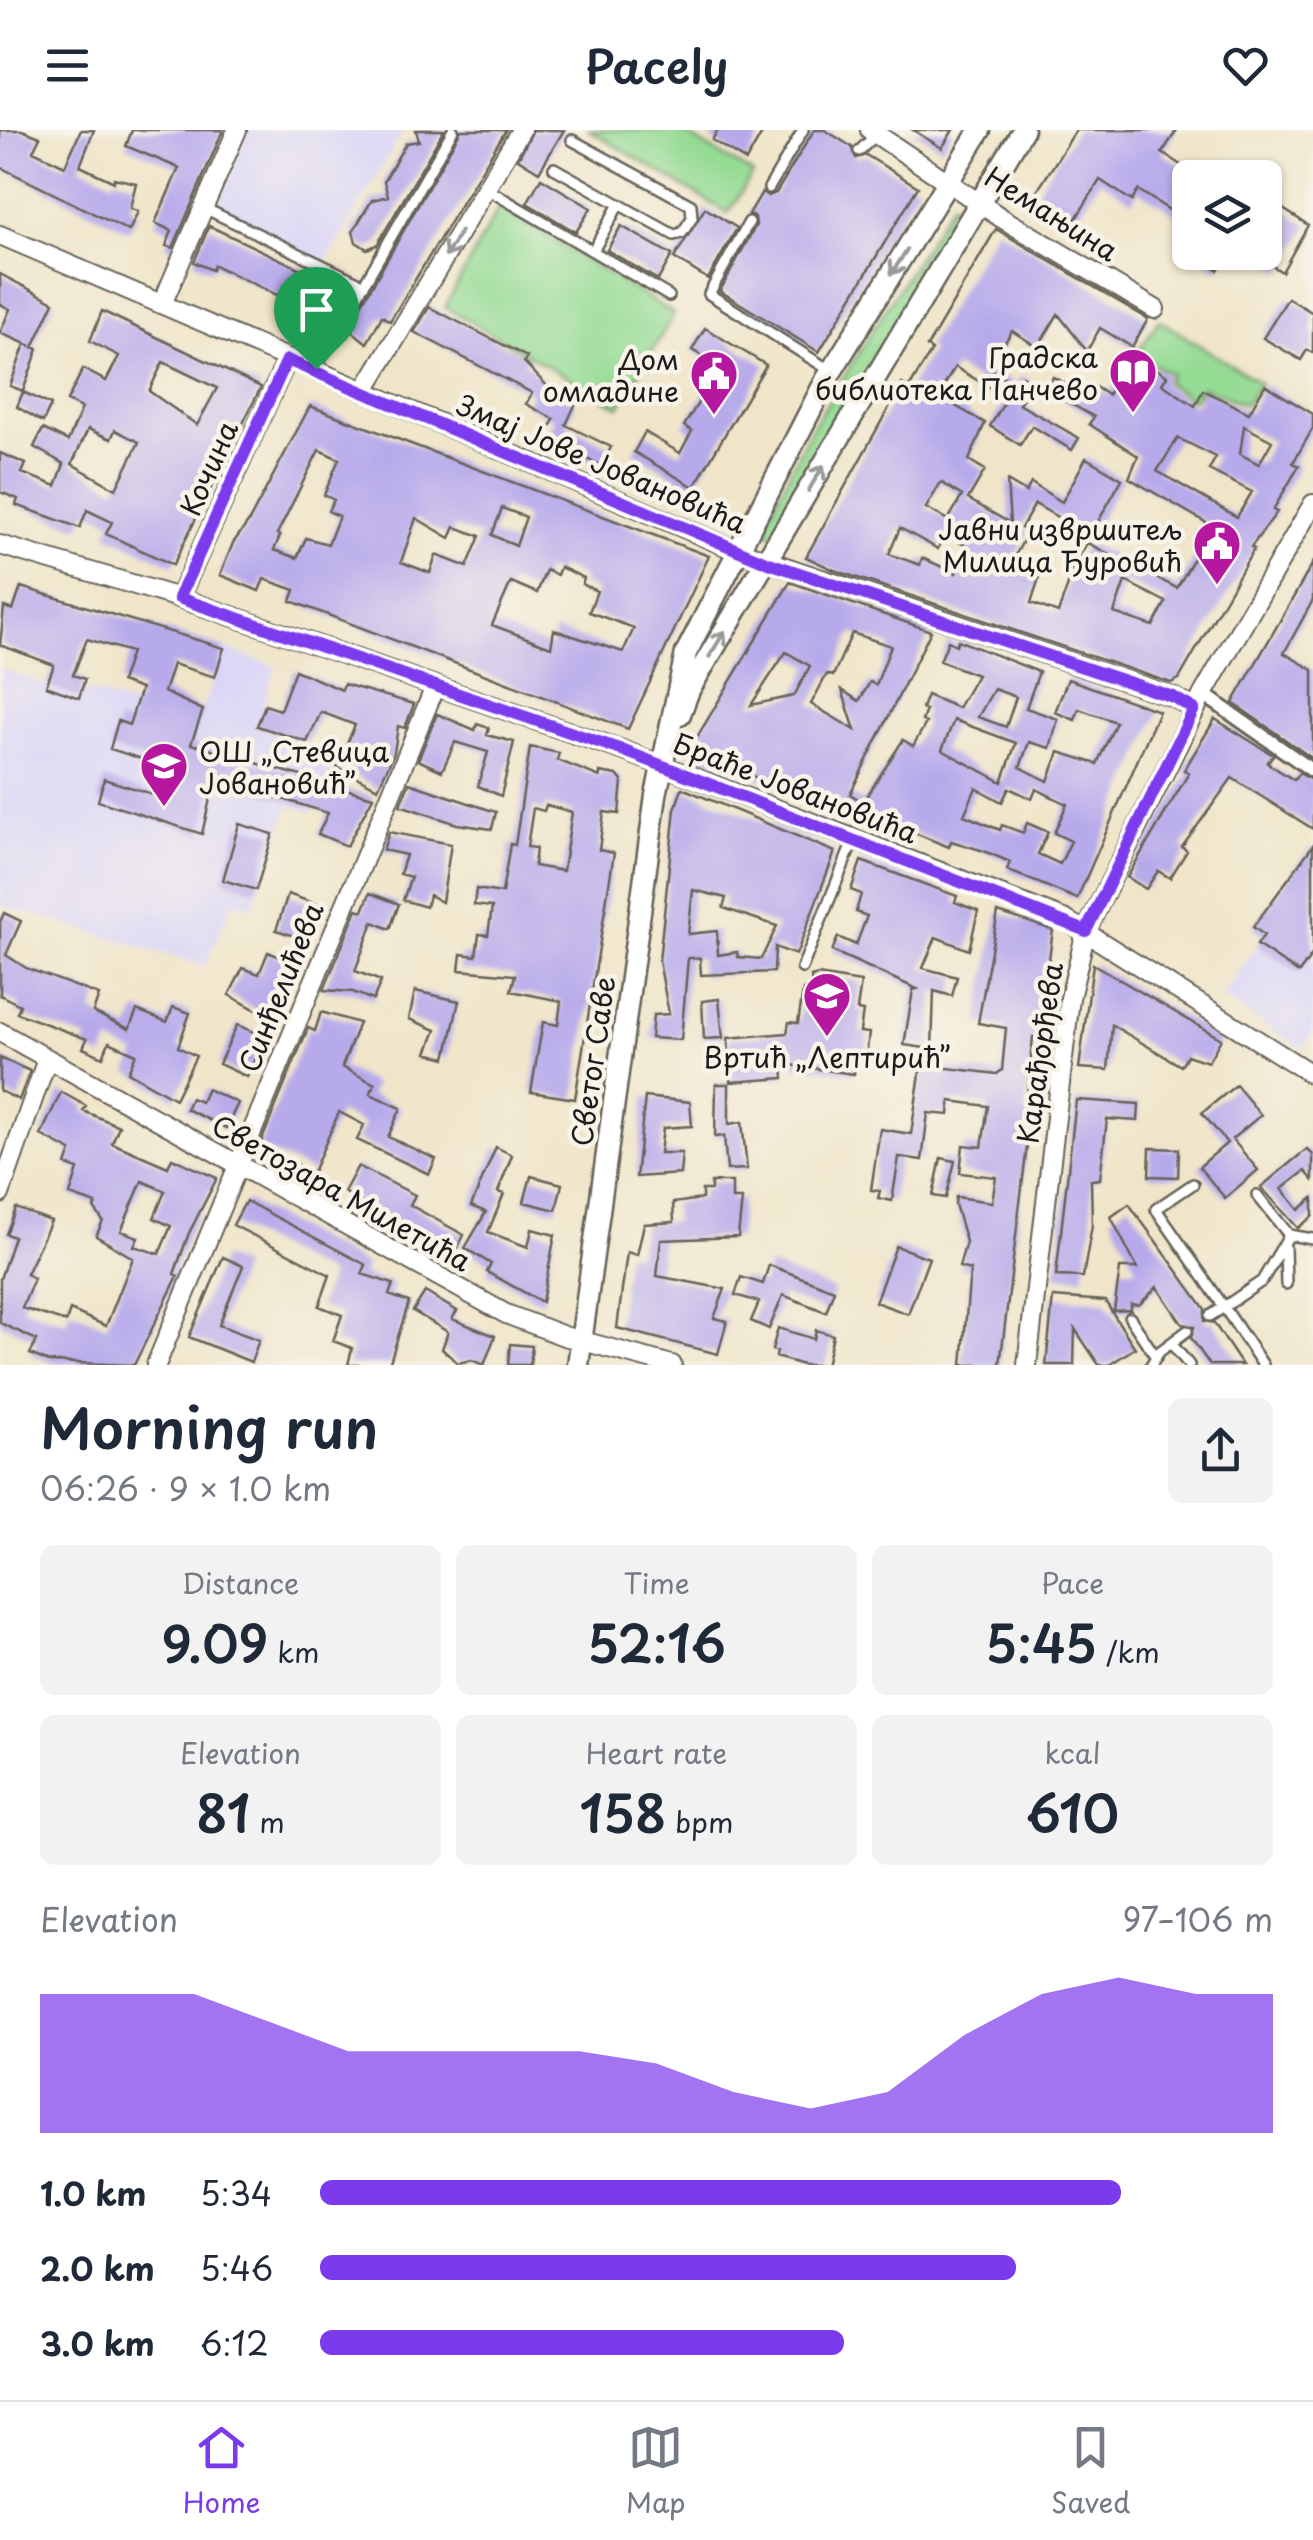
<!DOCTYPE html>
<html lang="en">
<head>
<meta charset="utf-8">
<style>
  :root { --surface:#fff; --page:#f2f2f3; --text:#1f2937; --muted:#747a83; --line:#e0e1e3; --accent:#7c3aed }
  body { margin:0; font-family:"Playpen Sans",sans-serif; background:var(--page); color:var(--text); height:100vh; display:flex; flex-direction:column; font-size:38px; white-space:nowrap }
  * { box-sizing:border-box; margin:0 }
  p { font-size:32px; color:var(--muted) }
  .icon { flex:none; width:55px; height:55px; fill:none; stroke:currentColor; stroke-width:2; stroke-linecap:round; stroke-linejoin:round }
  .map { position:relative; height:1235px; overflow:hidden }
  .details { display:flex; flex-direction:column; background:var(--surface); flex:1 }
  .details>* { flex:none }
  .buttons { position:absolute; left:1172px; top:30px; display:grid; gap:20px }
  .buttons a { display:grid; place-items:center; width:110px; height:110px; border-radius:15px; background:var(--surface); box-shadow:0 2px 8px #0004; font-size:50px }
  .pin { position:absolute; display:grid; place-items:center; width:85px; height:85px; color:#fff; margin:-102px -42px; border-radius:50% 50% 50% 0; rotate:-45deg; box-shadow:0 0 10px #0007 }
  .pin .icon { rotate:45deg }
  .round { display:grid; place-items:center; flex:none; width:105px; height:105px; border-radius:15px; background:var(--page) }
  .summary { display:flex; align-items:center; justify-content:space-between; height:170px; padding:0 40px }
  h1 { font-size:55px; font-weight:600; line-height:75px }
  .metrics { display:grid; grid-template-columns:repeat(3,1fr); gap:15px; height:170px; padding:10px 40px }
  .metrics div { display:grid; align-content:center; border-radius:15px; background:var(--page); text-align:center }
  .metrics b { font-size:50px; font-weight:600 }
  .metrics small { font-size:28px; font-weight:400 }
  .metrics p { font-size:28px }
  .chart { height:280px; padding:20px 40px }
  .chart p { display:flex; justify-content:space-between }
  .chart svg { width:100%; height:180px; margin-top:10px; fill:var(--accent); opacity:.7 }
  ul { padding:0 40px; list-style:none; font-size:32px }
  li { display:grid; grid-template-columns:160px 120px 1fr; align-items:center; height:75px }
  li i { height:25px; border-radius:12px; background:var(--accent) }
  header { display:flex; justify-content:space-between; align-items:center; height:130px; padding:0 40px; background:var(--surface); font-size:45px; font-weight:600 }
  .menu { display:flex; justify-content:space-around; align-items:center; height:140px; border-top:2px solid var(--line); background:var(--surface); font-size:28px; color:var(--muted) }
  .menu a { display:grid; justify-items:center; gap:5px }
  .menu .active { color:var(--accent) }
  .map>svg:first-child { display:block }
</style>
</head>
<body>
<header><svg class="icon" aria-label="menu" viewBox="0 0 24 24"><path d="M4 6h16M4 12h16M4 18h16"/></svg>Pacely<svg class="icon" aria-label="heart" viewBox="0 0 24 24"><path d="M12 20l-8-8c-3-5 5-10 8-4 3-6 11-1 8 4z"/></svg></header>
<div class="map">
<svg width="1313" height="1235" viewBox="0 0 1313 1235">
  <rect width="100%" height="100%" fill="#f7f3e8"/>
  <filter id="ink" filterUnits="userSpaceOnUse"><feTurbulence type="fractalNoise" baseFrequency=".01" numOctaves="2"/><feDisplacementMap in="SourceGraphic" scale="20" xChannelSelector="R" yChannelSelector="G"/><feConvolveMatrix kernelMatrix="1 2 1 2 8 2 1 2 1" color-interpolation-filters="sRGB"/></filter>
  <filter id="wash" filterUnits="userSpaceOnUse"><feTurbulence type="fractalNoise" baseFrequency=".0048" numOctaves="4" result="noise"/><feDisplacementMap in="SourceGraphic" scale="40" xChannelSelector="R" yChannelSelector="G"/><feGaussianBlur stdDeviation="2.25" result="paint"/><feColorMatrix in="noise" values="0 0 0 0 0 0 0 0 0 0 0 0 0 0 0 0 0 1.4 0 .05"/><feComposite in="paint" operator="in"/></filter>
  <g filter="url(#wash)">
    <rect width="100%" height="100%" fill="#f0e5c9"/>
    <!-- built -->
    <path fill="#dbd6f7" d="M248,0H404L325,134L215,83Z
      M224,518L276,537L257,596L334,635L311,682L290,675L252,777L233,772L205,836L0,775V538L78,568L82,559L197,596Z
      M1313,715V902L1302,919L1222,867L1264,805L1253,797Z"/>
    <!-- green -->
    <path fill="#95db94" stroke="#587c58" stroke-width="2.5" d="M589,0H679L753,44L728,83Z
      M952,73L961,79L960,87L774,406L766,399L768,388L808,304Z
      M499,77L674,184L619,277L445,177Z
      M1159,190L1260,253L1245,275L1203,257L1193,270L1166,253L1170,244L1136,225Z"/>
    <g id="blocks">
      <!-- building -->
      <path fill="#b7aaeb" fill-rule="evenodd" d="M0,0H22L40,7L33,21L65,36L81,0H94L80,36L114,52V48L136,53L130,78L138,82L129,101L0,37Z
        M132,0H223L173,118L166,116L172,101L155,93L179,38L126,16Z
        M416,0H444L377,115L367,119L356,112L353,101L372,70L388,66L384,51L406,13L419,11Z
        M461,0H506L390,191L382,186L367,213L348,198Z
        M533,0H564L539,42L518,29Z
        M718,0H764L746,31L712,10Z
        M814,0H825L852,17L856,28L866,25L918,57L819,222L720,161L756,95L755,87L749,84L762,62L768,66L776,63Z
        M913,0H953L942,18Z
        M1076,0H1177L1162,23L1190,41V122L1175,112L1188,92L1138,60L1132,71L1100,50L1075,90L1034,66Z
        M541,48L591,78L576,102L527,73Z
        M1280,77L1308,95L1282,142L1265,131V85L1272,90Z
        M705,78L737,98L708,149L674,128Z
        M209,96L339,157L325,188L214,135L212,140L194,132Z
        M621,96L672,125L658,150L607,120Z
        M996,99L1148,189L1132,217L1100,198L1087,221L1058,184L1038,217L1012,201L989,238L1016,255L1022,246L1033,253L1019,274L1079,308L1072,320L1032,296L1020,315L990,296L1007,268L955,237L938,266L985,293L969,330L985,340L968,369L1010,393L1007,351L1026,362L1031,353L1062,372L1086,328L1122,349L1090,406L1035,374L1021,398L1028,402L1010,435L1039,448L1031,473L1058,483L1070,449L1067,447L1087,413L1177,458L1212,396L1129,348L1138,326L1089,294L1094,287L1046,260L1053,247L1089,266L1095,257L1108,265L1123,240L1145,253L1155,238L1167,246L1162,254L1195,276L1203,260L1249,283L1265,255L1313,284V298L1293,333L1299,336L1273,380L1277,382L1251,417L1254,419L1179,549L1171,553L834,440L806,427L902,254L909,258L932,220L927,217ZM1244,296L1272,311L1259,334L1240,324ZM1178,308L1216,327L1209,340L1252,362L1237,387L1157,341ZM941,352L962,366L948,390L926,378ZM900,398L938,419L944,404L968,417L956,443L922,428L920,435L889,424ZM1125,451L1166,472L1153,496L1114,483Z
        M1191,122H1228L1218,140Z
        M0,144L54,172L33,217L38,219L23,261L10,256L25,214L31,216L0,203L10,179L0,174Z
        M1288,168L1313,183V223L1307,220L1301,230L1263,208Z
        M429,177L527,227L524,232L553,262L576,273L566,295L611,317L602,336L545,309L554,289L526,274L532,263L414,202Z
        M102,181L261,257L173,435L106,404L112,392L87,380L80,398L16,375L18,369L0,362V323L26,334L22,343L56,356L64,334L34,317L43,299L68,311L82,278L67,271L83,239L106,251L119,226L90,211ZM163,232L217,258L197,295L149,261ZM88,299L111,309L115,300L139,312L116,359L72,334Z
        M705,198L766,235L694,357L634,322L645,302L680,323L692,301L684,296L720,237L692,220Z
        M23,262L51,275L43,292L17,277Z
        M310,276L709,426L628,599L291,471L295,460L264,449L259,461L220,445L233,413L249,391ZM319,320L339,329L324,365L334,370L328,381L339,386L328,414L306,408L297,428L274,420L280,406L277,404ZM502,378L526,387L516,416L492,405ZM416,388L450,408L455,397L480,406L467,437L436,425L430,443L401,432ZM560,437L584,448L582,454L597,461L589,482L634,498L623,522L554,500L551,517L492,495L511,452L537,463L546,440L557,445Z
        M1313,433V470L1284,523L1313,540V629L1233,573Z
        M790,452L931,501L850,664L863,672L903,610L913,616L926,593L922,591L926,580L922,578L927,565L958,578L977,545L940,531L948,511L956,515L958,510L1039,542L1026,578L1058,589L1050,618L1029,612L1020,637L1048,651L1059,622L1097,634L1116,592L1079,579L1075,590L1055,582L1068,549L1159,581L1077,769L1007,740L1010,732L984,721L951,711L949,717L905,699L903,703L688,622ZM852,503L891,516L876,555L870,552L859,571L842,560L855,600L811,574L827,544L833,546ZM786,522L810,536L794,566L751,575ZM994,559L1016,567L1006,597L978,587ZM954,590L1016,613L1002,652L942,620ZM976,658L1002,672L1009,658L1032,669L1036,659L1067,674L1054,703L1071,711L1060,734L1038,724L1048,702L1027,693L1023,703L1002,695L1000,700L964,685Z
        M21,457L224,518L215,547L173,534L164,562L203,580L191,614L373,667L347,716L318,704L328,683L227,652L214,651L202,704L98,671L104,649L168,669L178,640L110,619L118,591L129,595L141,559L121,552L131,522L87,509L73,545L85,549L79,568L46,556L54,535L0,515L4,477L13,480Z
        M295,540L342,560L344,554L414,574L405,598L398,596L394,623L378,658L337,637L355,595L321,582L307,612L257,596L265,575L280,580Z
        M437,584L475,600L477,594L489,598L487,605L514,612L501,666L478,656L488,622L455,612L442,641L418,630Z
        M1215,589L1273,625L1267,633L1294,650L1299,643L1313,651V699L1232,648L1182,717L1187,721L1170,748L1158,741L1146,759L1127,747L1189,643L1184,640Z
        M530,617L559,623L557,630L600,647V642L617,645L622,651L619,684L604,682L599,720L614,723L575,969L531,962L543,892L558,895L561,871L511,861L515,845L459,840L461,824L476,826L479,804L488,805L492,777L474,775L476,759L502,763L510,714L515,715ZM546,675L572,682L563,741L534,736L536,718L527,717L533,678L544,681Z
        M409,653L496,682L492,699L457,694L400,675Z
        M682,658L835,722L796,825L775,817L774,842L701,845L700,828H688L681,910L651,908L653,885L669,884L659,831L675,679ZM693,760L726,768L723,778L777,796L761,829L738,827L737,822L718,825L717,801L688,804Z
        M239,694L273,704L256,760L223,750Z
        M389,702L451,714L442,772L429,765L426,777L403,770L411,747L400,744L406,725L383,720Z
        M1313,715V823L1299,843L1257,815L1264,805L1253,797Z
        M861,731L957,766L955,772L978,781L969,820L936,807L923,838L957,847L952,866L934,861L932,919L904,915L913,860L917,859L832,821L838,807L856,815L867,786L856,782L861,764L851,760Z
        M370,763L399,774L390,799L373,792L355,841L381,851L373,870L353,862L324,860L357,779L363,781Z
        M288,764L319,775L311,798L305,796L300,808L276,800Z
        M998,782L1053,800L1038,908L1033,907L1025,984H1031L1000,1235H962L970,1140L959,1137L966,1112L955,1074L956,1067L992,1072L996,1047L960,1043L963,1015L982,1017L988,976L950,971L949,985L928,983L922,1030L899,1027L892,1071L878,1068L880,1061L871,1060L880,999L911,1004L922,930L939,932V937L997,944L1002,940L1006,898L978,893Z
        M4,783L21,791L6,825L26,838L99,865L93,882L129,899L137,880L167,892L173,877L190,883L178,917L196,926L175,969L128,942L136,924L109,912L103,927L83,918L87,909L17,883L20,875L0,865V792Z
        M268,822L297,834L273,889L229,865L243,838L259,844Z
        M1093,834L1221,909L1208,932L1187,925L1181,936L1112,895L1108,940L1079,938Z
        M818,845L861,852L857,880L863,881L860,902L869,903L866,929L856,927L854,944L783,934L784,948L731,952L728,908L787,903L789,892L798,893L803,860L812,858L811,847Z
        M415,861L459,871L446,928L427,923L436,900L409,889Z
        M719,869L723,908L704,909L702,871Z
        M321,882L359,893L342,937L375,954L370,964L401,978L388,1007L436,1029L429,1044L357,1010L364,995L339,982L313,1042L259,1017L308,898L315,901Z
        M237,895L266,907L247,947L219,934Z
        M0,928L30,941L19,970L0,961Z
        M716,954H729V994L742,992L747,1039L727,1040L724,1006L715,1007Z
        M1236,955L1261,985L1232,1009L1258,1040L1225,1068L1199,1037L1227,1013L1202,983Z
        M207,959L238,973L226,998L186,979L191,968L201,972Z
        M61,962L86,976L83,981L119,996L112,1013L168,1037L172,1028L217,1048L189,1103L174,1144L178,1146L134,1235L49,1232L30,1224L37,1210L0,1193V1149L14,1107L6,1104L16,1078L51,1091L26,1144L34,1148L22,1178L66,1192L70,1180L106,1196L133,1128L96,1106L103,1091L94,1078L96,1074L70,1065L78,1039L66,1035L71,1021L41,1005ZM142,1051L165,1061L154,1088L171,1096L159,1124L134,1116L138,1107L121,1101Z
        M645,967L690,972L692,996L663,998L660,1023H682L680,1044L636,1047Z
        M1076,970L1139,974L1138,991L1107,989L1100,1049L1091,1050L1092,1095L1083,1147L1056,1146Z
        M496,1017L512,1025L498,1062L504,1064L488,1102L528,1117L532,1099L555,1105L542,1172L487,1142L491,1134L465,1118L486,1082L471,1076Z
        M1150,1018L1179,1019L1178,1047L1149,1046Z
        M1307,1019L1313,1025V1050L1305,1041L1282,1059L1299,1080L1313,1068V1086L1298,1098L1261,1057Z
        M941,1028L955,1031L946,1068L933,1066Z
        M358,1036L415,1065L410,1075L464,1105L454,1125L344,1062Z
        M531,1046L562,1054L556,1080L524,1072Z
        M711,1052H732V1069H742L738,1107L661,1110L657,1146L725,1159L714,1188L727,1191L718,1224L617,1198L627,1122L637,1125L644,1094L674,1092L673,1073L702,1069V1060H711Z
        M246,1071L366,1135L362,1144L393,1154L389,1165L409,1172L389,1235H348L352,1218L333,1211L342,1185L319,1176L330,1145L233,1095Z
        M1129,1074L1205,1179L1204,1191L1214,1193L1242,1235H1210L1191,1208L1194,1197L1182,1194L1157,1157L1139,1175L1131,1174V1180L1114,1181L1120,1138H1137L1111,1087Z
        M896,1116L929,1128L908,1184L875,1172Z
        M223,1127L243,1136L219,1195L259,1210L251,1232L189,1207Z
        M769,1135L834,1160L826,1182L783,1165L769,1199L751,1191L759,1172L735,1165L741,1147L763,1154Z
        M425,1162L457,1181L452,1189L495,1206L484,1235L472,1230L458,1233L442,1219L448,1202L413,1181Z
        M1053,1167L1105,1171L1135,1218L1109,1235H1099L1075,1199L1074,1235H1046Z
        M778,1198L814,1209L816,1200L833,1205L826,1235H803L776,1227L777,1221L772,1220Z
        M510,1214L532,1216L530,1235H508Z"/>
    </g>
  </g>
  <g filter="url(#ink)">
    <use href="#blocks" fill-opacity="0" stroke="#666259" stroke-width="2.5"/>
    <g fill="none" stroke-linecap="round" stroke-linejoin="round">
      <!-- service casing -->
      <g stroke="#666259" stroke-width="14">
        <path id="service" d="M859,21L877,4
          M554,38L674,105L682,103L692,88L691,75L572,10
          M769,58L803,0
          M487,59L669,166
          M204,78L364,155
          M749,92L709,164L831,241
          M593,121L619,74
          M315,239L453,0
          M802,838L854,709
          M1193,1054L1156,1079L1224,1177L1262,1151L1289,1105L1313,1109
          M1257,1065L1289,1105
          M1285,1117L1286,1154
          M1210,1186L1224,1177L1263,1235
          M1130,1188L1156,1227
          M1171,1213L1189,1235
          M1151,1235L1159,1222L1187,1201"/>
      </g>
      <!-- pedestrian casing -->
      <g stroke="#666259" stroke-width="18">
        <path id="pedestrian" d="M1203,564L1313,641"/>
      </g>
      <!-- minor casing -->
      <g stroke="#666259" stroke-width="22">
        <path id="minor" d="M870,0L1000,87L1155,179
          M0,105L735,420L1173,567L1195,579
          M163,172L237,0
          M364,261L521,0
          M0,415L179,468L622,620L1066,790L1313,945
          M179,468L287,230
          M0,902L506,1184L564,1206L672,1235
          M0,1064L47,929
          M156,1235L435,557
          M1027,1235L1070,868L1086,801L1203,564L1313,374"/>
      </g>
      <!-- tertiary casing -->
      <g stroke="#666259" stroke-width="25">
        <path id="tertiary" d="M680,584L689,560L1023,0
          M578,1235L656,665L686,523L826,250L980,0"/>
      </g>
      <!-- service -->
      <use href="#service" stroke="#fff" stroke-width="9"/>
      <!-- pedestrian -->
      <use href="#pedestrian" stroke="#fff" stroke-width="12"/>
      <!-- minor -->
      <use href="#minor" stroke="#fff" stroke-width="18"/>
      <!-- tertiary -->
      <use href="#tertiary" stroke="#fff" stroke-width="20"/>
    </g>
    <!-- one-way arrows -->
    <defs><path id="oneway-shaft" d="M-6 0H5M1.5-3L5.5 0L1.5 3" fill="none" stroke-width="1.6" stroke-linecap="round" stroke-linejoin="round" transform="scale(2.5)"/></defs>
    <g stroke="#999">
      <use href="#oneway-shaft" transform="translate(453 114) rotate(121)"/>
      <use href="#oneway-shaft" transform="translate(899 132) rotate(122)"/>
      <use href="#oneway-shaft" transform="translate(816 348) rotate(-59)"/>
      <use href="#oneway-shaft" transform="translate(717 514) rotate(-59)"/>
    </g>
  </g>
  <g fill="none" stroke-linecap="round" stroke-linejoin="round" filter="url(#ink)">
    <!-- route casing -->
    <g stroke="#fff" stroke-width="20">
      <path id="route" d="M287,230L766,432L1173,567L1194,579L1086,801L622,620L179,468Z"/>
    </g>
    <!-- route -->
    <use href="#route" stroke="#7c3aed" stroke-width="12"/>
  </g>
  <!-- icons -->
  <defs>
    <g id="library-pin" transform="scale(2.5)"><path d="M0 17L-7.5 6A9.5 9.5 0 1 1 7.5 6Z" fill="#b5179e" stroke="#f7f3e8"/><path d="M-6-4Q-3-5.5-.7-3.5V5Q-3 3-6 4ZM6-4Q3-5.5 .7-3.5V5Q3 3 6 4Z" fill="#fff"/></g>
    <g id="civic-pin" transform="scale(2.5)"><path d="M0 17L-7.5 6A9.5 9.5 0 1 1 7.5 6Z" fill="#b5179e" stroke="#f7f3e8"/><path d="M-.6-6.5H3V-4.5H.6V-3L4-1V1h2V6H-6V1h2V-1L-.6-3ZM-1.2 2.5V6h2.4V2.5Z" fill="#fff"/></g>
    <g id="school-pin" transform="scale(2.5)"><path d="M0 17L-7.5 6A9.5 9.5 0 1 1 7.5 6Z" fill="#b5179e" stroke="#f7f3e8"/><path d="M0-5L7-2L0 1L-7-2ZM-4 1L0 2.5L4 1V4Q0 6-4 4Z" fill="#fff"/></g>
  </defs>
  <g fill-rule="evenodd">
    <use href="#library-pin" x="1133" y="242"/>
    <use href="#civic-pin" x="714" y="244"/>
    <use href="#civic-pin" x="1217" y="414"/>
    <use href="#school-pin" x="164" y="636"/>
    <use href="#school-pin" x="827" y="866"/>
  </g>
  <g text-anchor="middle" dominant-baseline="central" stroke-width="9" stroke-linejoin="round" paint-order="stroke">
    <!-- street labels -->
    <g font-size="28" fill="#1c1c1c" stroke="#f7f3e8">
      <text transform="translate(1052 83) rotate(32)">Немањина</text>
      <text transform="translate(602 333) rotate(23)">Змај Јове Јовановића</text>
      <text transform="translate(208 338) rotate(-66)">Кочина</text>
      <text transform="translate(796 657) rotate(21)">Браће Јовановића</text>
      <text transform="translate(280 857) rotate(-68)">Синђелићева</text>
      <text transform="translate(1039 923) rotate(-82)">Карађорђева</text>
      <text transform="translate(592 931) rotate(-82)">Светог Саве</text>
      <text transform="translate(342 1062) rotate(29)">Светозара Милетића</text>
    </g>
    <!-- poi labels -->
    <g font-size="28" fill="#1c1c1c" stroke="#f7f3e8" text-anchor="end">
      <text x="1098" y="226">Градска<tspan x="1098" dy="32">библиотека Панчево</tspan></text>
      <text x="679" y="228">Дом<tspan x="679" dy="32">омладине</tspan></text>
      <text x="1182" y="398">Јавни извршитељ<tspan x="1182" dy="32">Милица Ђуровић</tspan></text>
      <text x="199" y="620" text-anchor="start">ОШ „Стевица<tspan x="199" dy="32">Јовановић”</tspan></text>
      <text x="827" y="926" text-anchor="middle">Вртић „Лептирић”</text>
    </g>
  </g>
</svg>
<div class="buttons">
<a><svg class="icon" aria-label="layers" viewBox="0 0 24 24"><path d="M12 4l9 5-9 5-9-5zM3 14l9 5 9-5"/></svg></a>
</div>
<div class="pin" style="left:316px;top:239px;background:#1e9e55"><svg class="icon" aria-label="arrive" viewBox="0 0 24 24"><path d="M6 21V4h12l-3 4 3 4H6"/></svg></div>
</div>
<section class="details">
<div class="summary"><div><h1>Morning run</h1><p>06:26 · 9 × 1.0 km</p></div><a class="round"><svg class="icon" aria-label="share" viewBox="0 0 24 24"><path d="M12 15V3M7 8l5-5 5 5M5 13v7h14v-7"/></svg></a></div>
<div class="metrics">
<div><p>Distance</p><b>9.09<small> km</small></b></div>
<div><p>Time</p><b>52:16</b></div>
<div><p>Pace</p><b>5:45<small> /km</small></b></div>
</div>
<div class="metrics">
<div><p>Elevation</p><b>81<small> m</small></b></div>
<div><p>Heart rate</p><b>158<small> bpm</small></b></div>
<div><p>kcal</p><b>610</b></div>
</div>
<div class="chart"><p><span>Elevation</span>97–106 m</p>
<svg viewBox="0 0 160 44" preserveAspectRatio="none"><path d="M0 44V10L10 10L20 10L30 17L40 24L50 24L60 24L70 24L80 27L90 34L100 38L110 34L120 20L130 10L140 6L150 10L160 10V44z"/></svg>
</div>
<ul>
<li><b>1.0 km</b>5:34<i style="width:84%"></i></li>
<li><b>2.0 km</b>5:46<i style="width:73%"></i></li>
<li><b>3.0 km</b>6:12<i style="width:55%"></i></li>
</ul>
</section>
<nav class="menu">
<a class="active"><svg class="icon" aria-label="home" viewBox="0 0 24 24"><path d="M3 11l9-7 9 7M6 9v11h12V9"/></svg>Home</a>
<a><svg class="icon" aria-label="map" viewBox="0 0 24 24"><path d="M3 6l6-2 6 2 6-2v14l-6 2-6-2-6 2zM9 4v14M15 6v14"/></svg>Map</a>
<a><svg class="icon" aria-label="saved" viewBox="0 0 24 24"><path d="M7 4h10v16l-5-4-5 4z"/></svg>Saved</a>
</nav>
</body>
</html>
